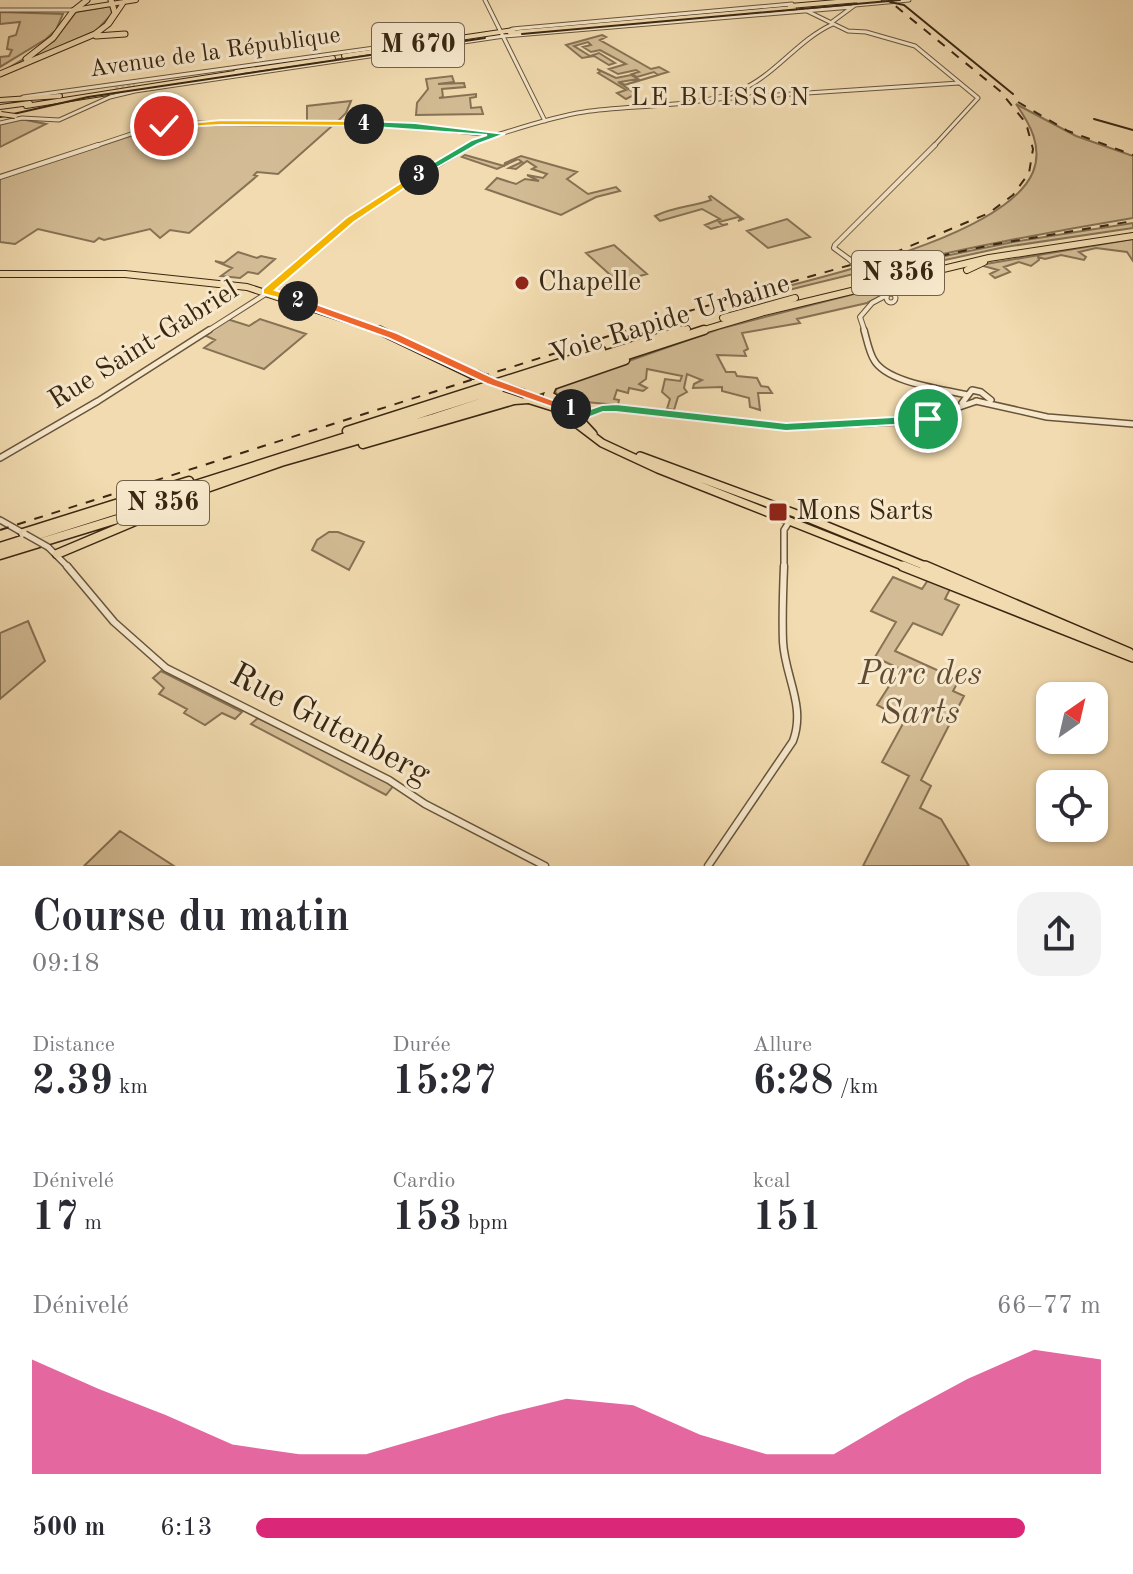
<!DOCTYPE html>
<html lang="fr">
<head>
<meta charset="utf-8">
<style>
  :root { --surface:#fff; --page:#f2f2f3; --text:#2b2b33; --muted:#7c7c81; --accent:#db2777 }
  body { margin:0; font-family:"Old Standard TT",serif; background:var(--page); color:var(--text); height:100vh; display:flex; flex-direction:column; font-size:30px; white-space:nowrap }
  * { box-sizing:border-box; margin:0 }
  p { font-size:26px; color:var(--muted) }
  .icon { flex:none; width:44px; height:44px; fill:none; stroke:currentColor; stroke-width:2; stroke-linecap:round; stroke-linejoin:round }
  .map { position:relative; height:866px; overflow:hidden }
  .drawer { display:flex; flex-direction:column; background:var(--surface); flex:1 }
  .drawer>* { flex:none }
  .needle { width:52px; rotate:34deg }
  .buttons { position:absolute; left:1036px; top:682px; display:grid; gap:16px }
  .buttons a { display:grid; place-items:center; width:72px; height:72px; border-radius:16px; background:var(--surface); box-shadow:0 2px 6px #0004; font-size:40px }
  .pin { position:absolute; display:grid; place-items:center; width:68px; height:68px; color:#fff; margin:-34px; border:4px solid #fff; border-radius:50%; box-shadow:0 2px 8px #0007 }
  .km { position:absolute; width:40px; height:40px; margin:-20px; border-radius:50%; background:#222; color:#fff; font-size:22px; line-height:40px; text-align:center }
  .round { display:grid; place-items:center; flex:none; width:84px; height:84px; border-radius:24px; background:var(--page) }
  .overview { display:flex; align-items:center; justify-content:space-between; height:136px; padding:0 32px }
  h1 { font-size:44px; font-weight:800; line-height:60px }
  .metrics { display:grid; grid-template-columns:repeat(3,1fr); gap:12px; height:136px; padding:8px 32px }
  .metrics div { display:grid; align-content:center }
  .metrics b { font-size:40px; font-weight:800 }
  .metrics small { font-size:22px; font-weight:400 }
  .metrics p { font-size:22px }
  .chart { height:224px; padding:16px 32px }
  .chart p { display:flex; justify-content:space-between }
  .chart svg { width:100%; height:144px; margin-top:8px; fill:var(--accent); opacity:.7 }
  ul { padding:0 32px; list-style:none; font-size:26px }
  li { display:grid; grid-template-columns:128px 96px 1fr; align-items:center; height:60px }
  li i { height:20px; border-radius:10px; background:var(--accent) }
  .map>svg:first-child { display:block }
</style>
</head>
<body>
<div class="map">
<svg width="1133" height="866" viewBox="0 0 1133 866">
  <rect width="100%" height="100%" fill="#f2dbb0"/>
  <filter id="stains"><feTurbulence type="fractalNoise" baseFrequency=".0025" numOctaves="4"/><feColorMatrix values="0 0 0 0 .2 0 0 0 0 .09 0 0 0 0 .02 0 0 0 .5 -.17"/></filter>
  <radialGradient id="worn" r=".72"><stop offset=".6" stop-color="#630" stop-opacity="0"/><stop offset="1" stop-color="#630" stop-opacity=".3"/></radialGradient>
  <!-- green -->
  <path fill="#d3bc95" stroke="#867254" stroke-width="2" d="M111,6L112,14L96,31L0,73L54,41L76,12Z
    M0,12L63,14L56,30L46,39L0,67V57L9,56L12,50L7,49L9,37L16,35L20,22L0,24Z
    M602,35L606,37L600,40L651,69L659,67L668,72L624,85L618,82L636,94L626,99L617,93L626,90L598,73L601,71L597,69L616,78L631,75L638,79L620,82L625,85L658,75L654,72L637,77L632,74L639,72L636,70L618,74L609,69L626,64L600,50L591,52L583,47L591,45L588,42L574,46L590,56L599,53L615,63L609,65L594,56L582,58L566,45Z
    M452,76L454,82L438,84L464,83L465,87L442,89L443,97L439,98L476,94V97L470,98L471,108L481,107L483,114L416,115L417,103L428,89L426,79Z
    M351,101L346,113L337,122H307V106Z
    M1016,104L1076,136L1133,156V218C1000,240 873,267 743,302L739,299C806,280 1005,239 1033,172C1043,147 1030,124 1016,104Z
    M21,119L46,124L0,147V124Z
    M180,125L332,126L278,174L257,172L254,175L257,176L189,233L170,230L160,238L150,229L104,240L99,238L94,242L38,229L15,244L0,242V179L142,132Z
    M465,155L504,166L505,163L521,156L577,172L567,179L588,194L616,187L620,191L596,197L561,215L486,189L497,178L516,184L525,179L539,181L527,175L543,178L547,174L532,169L536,167L527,161L516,169L509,168L522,162L518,159L497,169L462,157Z
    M711,196L743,219L738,221L741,219L738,217L719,222L722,225L728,224L711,229L705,225L720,219L702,209L660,221L655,216C676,206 692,207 711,200L709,197Z
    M787,219L810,237L768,248L747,231Z
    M1133,223V228L1005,247L871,276L867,272L1013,242Z
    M1133,239V261L1127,252L1096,248L1079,252L1086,257L1084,260L1061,255L1045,259L1038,257L1039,260L1031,266L1019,262L1004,267L1010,272L995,278L990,274L998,270L980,265Z
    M614,245L647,274L618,282L586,253Z
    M238,252L257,258L261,256L275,259L258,274L248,272L240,278L221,276L232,268L215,261L224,263Z
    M877,288L883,295L867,303L797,319L800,323L742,333L748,349L744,351L746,356L717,355L726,372H735L737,376L757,378L761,386L768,387L772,393H758L760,410L750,407L749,398L722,391V387L693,388L694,384L702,380L687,374L684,388L687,392L678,397L674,410L667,409L670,399L662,392L665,379L680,381L682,376L647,369L646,379L639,384L647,388L643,391L629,388L628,393L617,390L614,399L619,400L618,405L563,400L555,392L558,386L719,329Z
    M227,319L249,326L260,319L306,334L264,369L204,348L215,340L202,334Z
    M329,532H338L364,542L349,570L312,550L317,540Z
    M893,577L922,589L928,580L950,589L945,599L959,605L942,635L913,623L895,651L959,680L953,691L964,696L921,780L931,786L920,808L941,819L969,866H863L909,776L882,762L905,720L877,705L900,669L875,657L896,622L871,611Z
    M28,621L45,661L0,699V633Z
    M161,671L242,712L235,719L222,713L205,725L184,713L187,709L159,694L164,688L153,678Z
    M258,718L394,785L386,795L251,724Z
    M120,831L174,866H84Z"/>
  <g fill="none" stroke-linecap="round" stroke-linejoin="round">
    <!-- major-tunnel -->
    <path stroke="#cdb790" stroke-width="4" stroke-dasharray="4 2" stroke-linecap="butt" d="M115,89L135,86"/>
    <!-- minor-far3 casing -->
    <g stroke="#67543a" stroke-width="5">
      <path id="minor-far3" d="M485,0L545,121
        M0,10H74
        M805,10L848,31L866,32L915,46L978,98L933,147
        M832,22L855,5L909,0
        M512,29L792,4
        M23,97L446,38
        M718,99L959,83
        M0,123L22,118L59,120L110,97L135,91L504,36L852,7
        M92,147L140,131L183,123L403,125L491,135
        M467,147L477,141C512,131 549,117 584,112C630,105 696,108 738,91C774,77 797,40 833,24"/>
    </g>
    <!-- minor-far2 casing -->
    <g stroke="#67543a" stroke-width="6">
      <path id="minor-far2" d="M0,177L98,145
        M849,259L834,248L835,245L935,145
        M886.5 298a4.5 4.5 0 1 1 9 0a4.5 4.5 0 1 1-9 0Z
        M206,332L264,295L299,261L366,208L471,145
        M865,332L860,317L872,303L885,296"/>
    </g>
    <!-- minor-far1 casing -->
    <g stroke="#67543a" stroke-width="8">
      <path id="minor-far1" d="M864,330C867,340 869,352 874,360C887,383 943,389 967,395
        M976,401L1047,417L1133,424
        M962,403L972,390L981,392L991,400
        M580,417L602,409L616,408L790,427L918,421L977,401
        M0,458L98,401L209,330
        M0,520L23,533
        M48,547L69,568
        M784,568V530L789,522"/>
    </g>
    <!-- minor casing -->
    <g stroke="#67543a" stroke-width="9">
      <path id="minor" d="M67,566L114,622L166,668L389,780L425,804L545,866
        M708,866L793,741C806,706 785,677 783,642C782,617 783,591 784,566"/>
    </g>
    <!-- major-far3 casing -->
    <g stroke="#392712" stroke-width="6">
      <path id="major-far3" d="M859,2L879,0
        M790,6L860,0
        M74,10L136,0
        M109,24L124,2
        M510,33L794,8
        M433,42L513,30
        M421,45L439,43
        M344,56L425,44
        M236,72L333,58
        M0,100L60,96
        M26,106L241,72
        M0,107L30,103"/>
    </g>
    <!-- major-far2 casing -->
    <g stroke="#392712" stroke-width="8">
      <path id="major-far2" d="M0,274H125L247,287L384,332"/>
    </g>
    <!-- major-far1 casing -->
    <g stroke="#392712" stroke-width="10">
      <path id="major-far1" d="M379,330L473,375
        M524,398L556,408L602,443L658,469L908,568
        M569,408L593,434
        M640,456L805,517L930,568"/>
    </g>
    <!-- major casing -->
    <g stroke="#392712" stroke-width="12">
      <path id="major" d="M903,566L1133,657
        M925,566L1129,653"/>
    </g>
    <!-- highway-far2 casing -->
    <g stroke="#392712" stroke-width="7">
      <path id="highway-far2" d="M96,36L125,34
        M26,59L53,38L73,11L87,0
        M0,74L95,34L107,25L115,13L111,0"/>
    </g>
    <!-- highway-far1 casing -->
    <g stroke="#392712" stroke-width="8">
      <path id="highway-far1" d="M967,270L984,262
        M903,281L934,280
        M723,318L795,298
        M677,332L687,329
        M697,332L764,312L989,258L1133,236"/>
    </g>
    <!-- highway casing -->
    <g stroke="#392712" stroke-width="11">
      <path id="highway" d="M552,386L548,395L572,410
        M521,396L625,360
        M347,431L601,350
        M363,444L514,400L528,399
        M23,533L189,481
        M0,547L683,330
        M57,554L178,503
        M0,555L124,517L281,462L434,418L704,330"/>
    </g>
    <!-- minor-far3 -->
    <use href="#minor-far3" stroke="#f7e8cc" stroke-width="3"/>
    <!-- minor-far2 -->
    <use href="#minor-far2" stroke="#f7e8cc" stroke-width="4"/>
    <!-- minor-far1 -->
    <use href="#minor-far1" stroke="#f7e8cc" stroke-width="5"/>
    <!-- minor -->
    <use href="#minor" stroke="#f7e8cc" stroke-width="6"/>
    <!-- major-far3 -->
    <use href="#major-far3" stroke="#f2dbb0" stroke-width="4"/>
    <!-- major-far2 -->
    <use href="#major-far2" stroke="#f2dbb0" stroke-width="6"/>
    <!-- major-far1 -->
    <use href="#major-far1" stroke="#f2dbb0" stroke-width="7"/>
    <!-- major -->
    <use href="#major" stroke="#f2dbb0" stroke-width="9"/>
    <!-- highway-far2 -->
    <use href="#highway-far2" stroke="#f2dbb0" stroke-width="5"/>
    <!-- highway-far1 -->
    <use href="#highway-far1" stroke="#f2dbb0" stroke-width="6"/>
    <!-- highway -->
    <use href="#highway" stroke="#f2dbb0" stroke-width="8"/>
    <!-- tram -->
    <path stroke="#392712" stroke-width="2" d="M890,2L904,5L1013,94
      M522,34L900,0
      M0,117L88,97L485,38
      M1094,119L1133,130"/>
    <!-- rail -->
    <path stroke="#392712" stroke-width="2" stroke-dasharray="9 9" stroke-linecap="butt" d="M1018,102L1068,131L1133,155
      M870,271L996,244L1133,221
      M0,530L675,315L896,252L989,213L1013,195L1029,173L1033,149L1026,123L1000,91L888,0"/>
    <!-- minor-bridge-far1 casing -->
    <g stroke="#67543a" stroke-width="6" stroke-linecap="butt">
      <path id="minor-bridge-far1" d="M849,259L884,291"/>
    </g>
    <!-- minor-bridge casing -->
    <g stroke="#67543a" stroke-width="8" stroke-linecap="butt">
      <path id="minor-bridge" d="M25,534L48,547"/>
    </g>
    <!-- major-bridge-far1 casing -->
    <g stroke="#392712" stroke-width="6" stroke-linecap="butt">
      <path id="major-bridge-far1" d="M1,114L15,116"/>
    </g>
    <!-- major-bridge casing -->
    <g stroke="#392712" stroke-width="10" stroke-linecap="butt">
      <path id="major-bridge" d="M476,374L489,380
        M504,387L525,394"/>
    </g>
    <!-- minor-bridge-far1 -->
    <use href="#minor-bridge-far1" stroke="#f7e8cc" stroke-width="4"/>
    <!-- minor-bridge -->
    <use href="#minor-bridge" stroke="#f7e8cc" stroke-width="5"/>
    <!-- major-bridge-far1 -->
    <use href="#major-bridge-far1" stroke="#f2dbb0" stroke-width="4"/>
    <!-- major-bridge -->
    <use href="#major-bridge" stroke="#f2dbb0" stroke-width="7"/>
  </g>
  <!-- split-1 -->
  <path fill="#22a559" stroke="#fff" stroke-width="2" d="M616,404L786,423L928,415L934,419L928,423L786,431L616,412H603L580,421L565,409L571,405L582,412L602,405Z"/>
  <!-- split-2 -->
  <path fill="#f0652b" stroke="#fff" stroke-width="2" d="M294,299H302L397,333L496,379L577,409L566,412L487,384L388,338L294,304Z"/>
  <!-- split-3 -->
  <path fill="#f5b400" stroke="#fff" stroke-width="2" d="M416,173L424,175L354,222L275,290L302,299V304L263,294V289L346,218Z"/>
  <!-- split-4 -->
  <path fill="#22a559" stroke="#fff" stroke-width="2" d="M364,121L415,123L505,134L478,144L419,178L416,173L472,140L487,135L360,126Z"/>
  <!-- split-5 -->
  <path fill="#f5b400" stroke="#fff" stroke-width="2" d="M221,120L364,121L368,124L364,126L221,125L164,128L159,126Z"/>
  <!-- markers -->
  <g fill="#8f2418" stroke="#f7e8cc" stroke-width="3">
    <circle cx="522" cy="283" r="8"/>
    <rect x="768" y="502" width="20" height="20" rx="4"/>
  </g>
  <g text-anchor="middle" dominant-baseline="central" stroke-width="6" stroke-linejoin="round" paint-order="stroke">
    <!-- far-street labels -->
    <g font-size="24" fill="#392712" stroke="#f7e8cc">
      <text transform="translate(215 53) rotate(-8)">Avenue de la République</text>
    </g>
    <!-- shield labels -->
    <g fill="#f7e8cc" stroke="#72614a" stroke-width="2">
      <rect x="372" y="23" width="92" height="44" rx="6"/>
      <rect x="852" y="251" width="92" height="44" rx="6"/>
      <rect x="117" y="481" width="92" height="44" rx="6"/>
    </g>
    <g font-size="26" font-weight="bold" fill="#392712">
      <text x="418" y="45">M 670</text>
      <text x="898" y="273">N 356</text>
      <text x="163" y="503">N 356</text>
    </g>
    <!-- far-neighbourhood labels -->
    <g font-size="26" letter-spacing="2" fill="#392712" stroke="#f7e8cc">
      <text x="721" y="98">LE BUISSON</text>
    </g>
    <!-- poi labels -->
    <g font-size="28" fill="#392712" stroke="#f7e8cc" text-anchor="start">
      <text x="538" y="283">Chapelle</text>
      <text x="796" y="512">Mons Sarts</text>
    </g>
    <!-- street labels -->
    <g font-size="28" fill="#392712" stroke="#f7e8cc">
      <text transform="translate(670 320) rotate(-17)">Voie Rapide Urbaine</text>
      <text transform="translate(144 346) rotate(-32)">Rue Saint-Gabriel</text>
    </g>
    <!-- near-park labels -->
    <g font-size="34" font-style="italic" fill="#604c33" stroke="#f7e8cc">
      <text x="920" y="675">Parc des<tspan x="920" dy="39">Sarts</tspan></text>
    </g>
    <!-- near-street labels -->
    <g font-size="34" fill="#392712" stroke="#f7e8cc">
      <text transform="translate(330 725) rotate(28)">Rue Gutenberg</text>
    </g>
  </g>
  <rect width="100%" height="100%" filter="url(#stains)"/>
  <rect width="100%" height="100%" fill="url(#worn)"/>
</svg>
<div class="buttons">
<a><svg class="needle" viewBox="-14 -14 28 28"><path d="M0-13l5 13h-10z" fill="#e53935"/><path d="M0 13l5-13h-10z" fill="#7c7c81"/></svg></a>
<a><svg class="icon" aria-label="locate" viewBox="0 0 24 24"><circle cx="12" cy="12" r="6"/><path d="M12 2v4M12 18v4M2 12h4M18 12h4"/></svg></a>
</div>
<div class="pin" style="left:928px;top:419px;background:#1e9e55"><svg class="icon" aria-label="arrive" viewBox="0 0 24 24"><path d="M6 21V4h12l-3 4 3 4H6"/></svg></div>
<div class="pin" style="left:164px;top:126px;background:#d93025"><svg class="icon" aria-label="check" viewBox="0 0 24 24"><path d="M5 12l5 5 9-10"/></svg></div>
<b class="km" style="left:571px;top:409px">1</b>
<b class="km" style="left:298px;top:301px">2</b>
<b class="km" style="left:419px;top:175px">3</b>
<b class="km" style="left:364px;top:124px">4</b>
</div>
<section class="drawer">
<div class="overview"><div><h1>Course du matin</h1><p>09:18</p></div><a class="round"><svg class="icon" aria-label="share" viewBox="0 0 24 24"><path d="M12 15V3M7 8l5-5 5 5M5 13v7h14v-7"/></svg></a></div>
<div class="metrics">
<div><p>Distance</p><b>2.39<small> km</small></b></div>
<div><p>Durée</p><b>15:27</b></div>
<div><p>Allure</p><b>6:28<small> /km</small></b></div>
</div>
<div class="metrics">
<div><p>Dénivelé</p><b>17<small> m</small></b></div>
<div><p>Cardio</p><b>153<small> bpm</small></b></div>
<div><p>kcal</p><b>151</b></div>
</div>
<div class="chart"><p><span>Dénivelé</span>66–77 m</p>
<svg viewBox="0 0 160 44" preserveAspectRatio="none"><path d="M0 44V9L10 18L20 26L30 35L40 38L50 38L60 32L70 26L80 21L90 23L100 32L110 38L120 38L130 26L140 15L150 6L160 9V44z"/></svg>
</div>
<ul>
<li><b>500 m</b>6:13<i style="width:91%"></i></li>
</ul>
</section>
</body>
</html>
